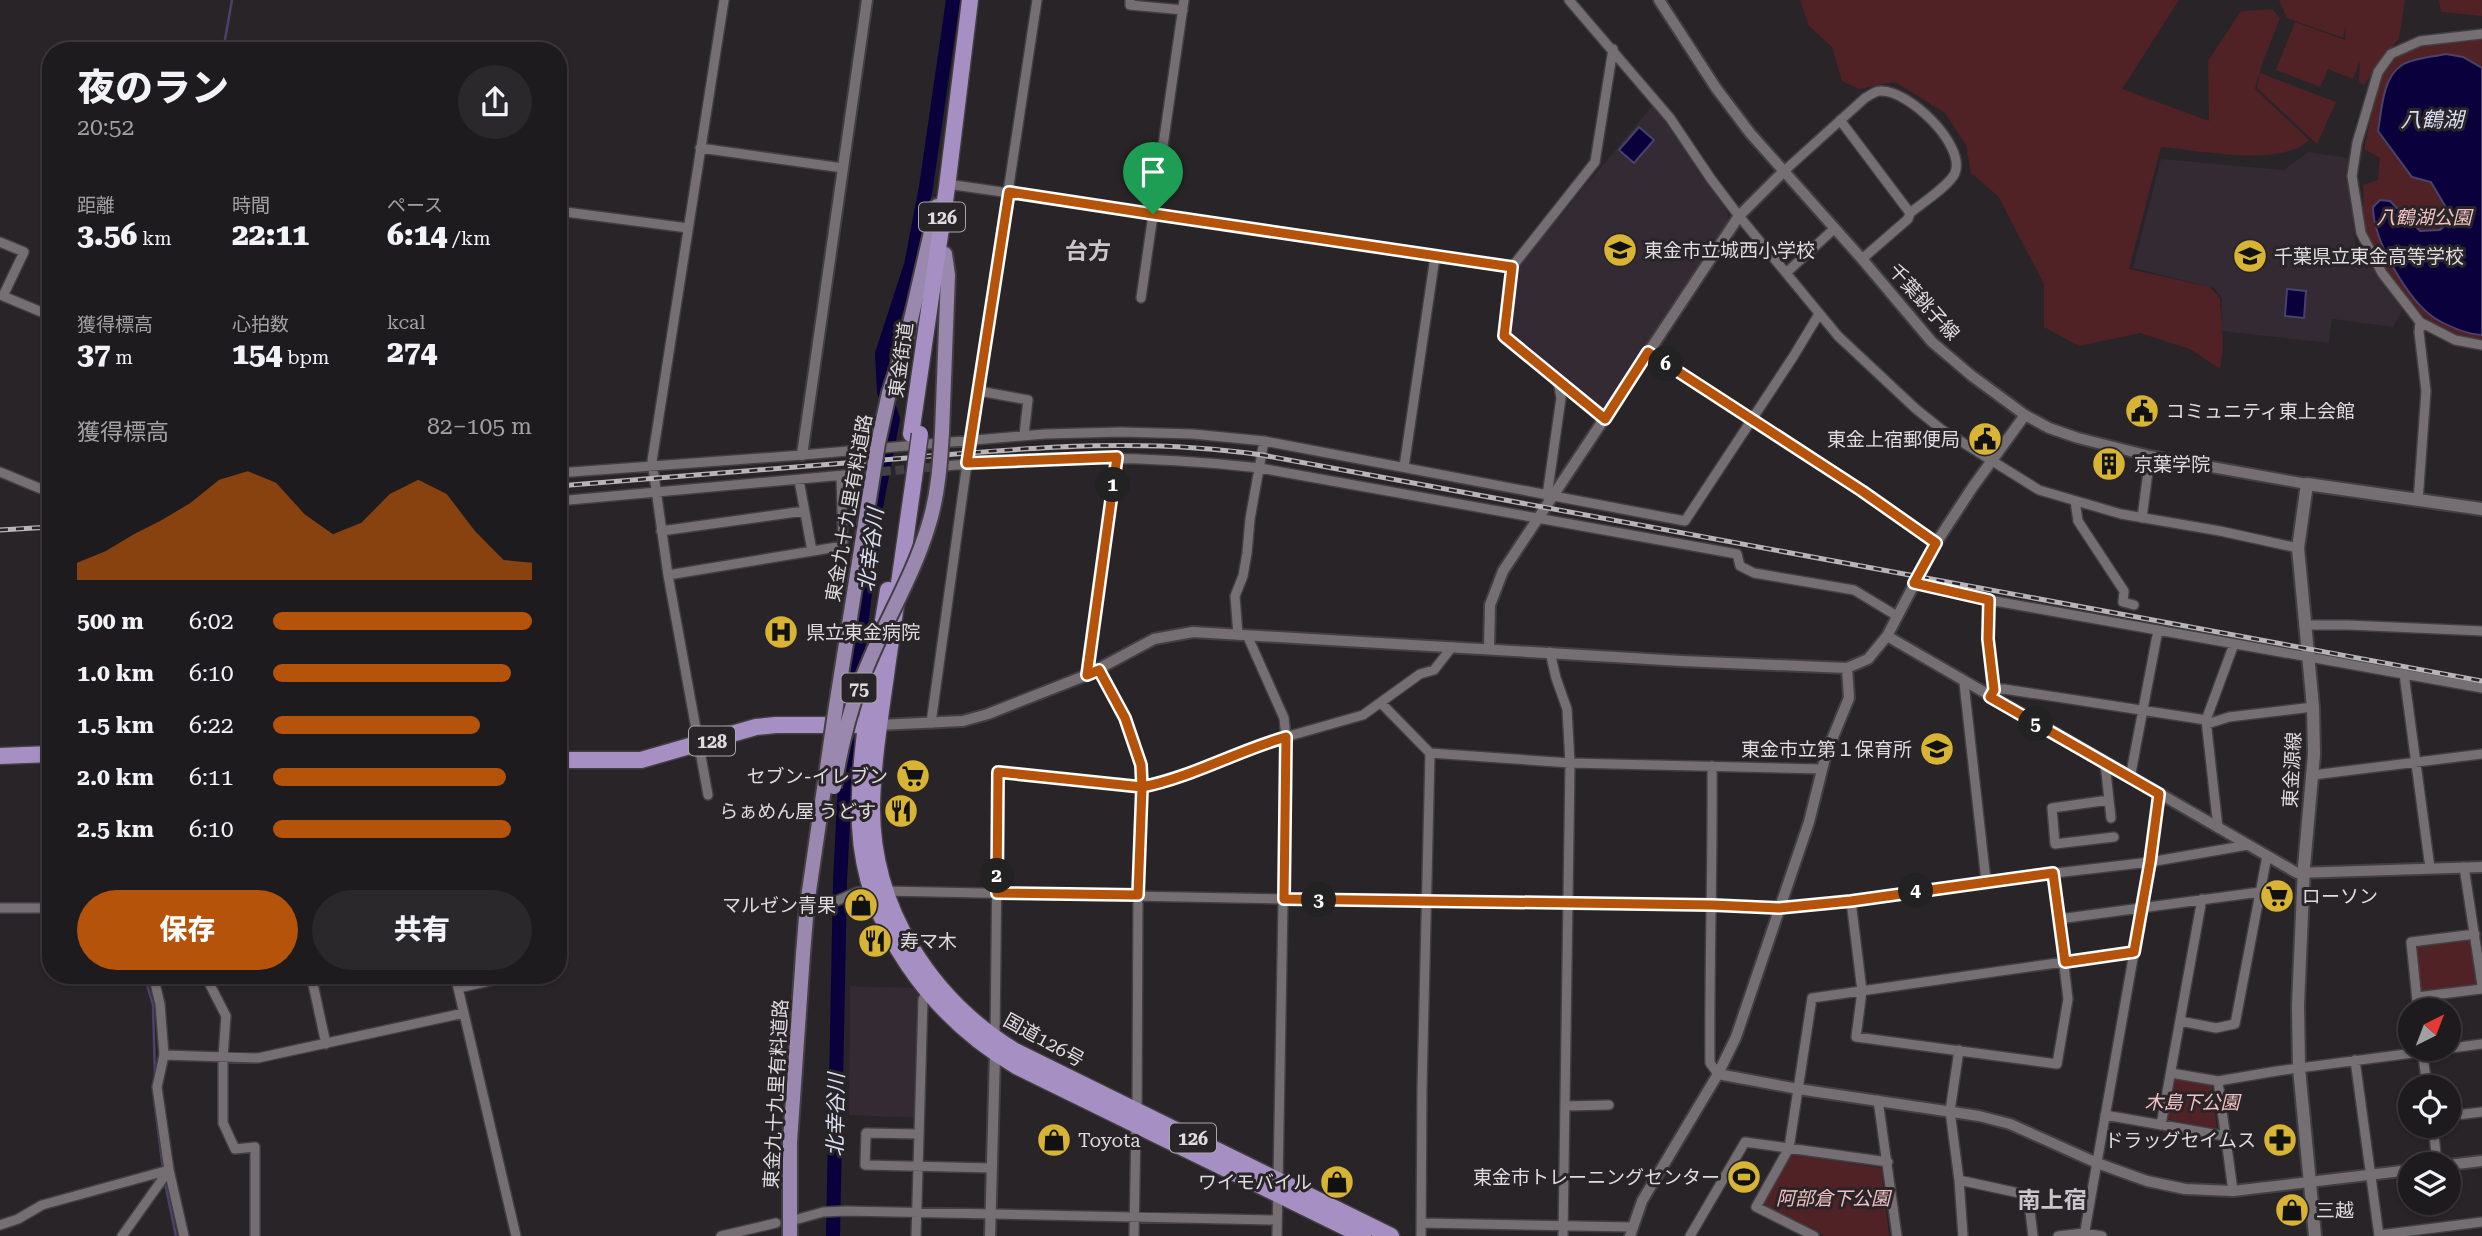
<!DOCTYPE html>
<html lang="ja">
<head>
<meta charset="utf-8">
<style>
  :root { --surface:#1e1b1e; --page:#2b282b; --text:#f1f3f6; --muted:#a1a1a4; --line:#3c393c; --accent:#b45309 }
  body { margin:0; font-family:"Roboto Serif","Noto Sans JP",serif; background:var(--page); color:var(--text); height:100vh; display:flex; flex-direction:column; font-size:26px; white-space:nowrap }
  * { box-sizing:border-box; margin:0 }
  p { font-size:23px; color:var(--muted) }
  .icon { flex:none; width:38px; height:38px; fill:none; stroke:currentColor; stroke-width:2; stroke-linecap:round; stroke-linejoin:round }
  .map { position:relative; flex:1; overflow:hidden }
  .details { position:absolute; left:42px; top:42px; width:525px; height:942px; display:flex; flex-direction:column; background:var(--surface); border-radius:28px; box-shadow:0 2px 5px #0004,0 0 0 2px var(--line) }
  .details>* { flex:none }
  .needle { width:46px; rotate:42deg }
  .tools { position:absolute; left:2398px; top:998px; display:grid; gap:14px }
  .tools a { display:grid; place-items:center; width:63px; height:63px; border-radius:50%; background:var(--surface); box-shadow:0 2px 5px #0004,0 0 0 2px var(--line); font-size:35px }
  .pin { position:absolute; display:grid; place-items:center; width:60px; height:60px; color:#fff; margin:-72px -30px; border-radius:50% 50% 50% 0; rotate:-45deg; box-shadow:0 0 7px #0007 }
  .pin .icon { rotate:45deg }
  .km { position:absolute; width:35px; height:35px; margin:-18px; border-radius:50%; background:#222; color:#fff; font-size:19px; line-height:35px; text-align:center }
  .round { display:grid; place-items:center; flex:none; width:74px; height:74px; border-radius:37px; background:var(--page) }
  .summary { display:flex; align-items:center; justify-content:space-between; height:119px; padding:0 35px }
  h1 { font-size:38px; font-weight:800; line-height:52px }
  .figures { display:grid; grid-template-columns:repeat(3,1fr); gap:10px; height:119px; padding:7px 35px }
  .figures div { display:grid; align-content:center }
  .figures b { font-size:30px; font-weight:800 }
  .figures small { font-size:19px; font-weight:400 }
  .figures p { font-size:19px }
  .chart { height:196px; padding:14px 35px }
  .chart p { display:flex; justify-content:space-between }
  .chart svg { width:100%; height:126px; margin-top:7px; fill:var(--accent); opacity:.7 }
  .primary-button { display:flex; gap:14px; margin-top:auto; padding:14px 35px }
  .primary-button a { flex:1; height:80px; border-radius:42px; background:var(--accent); color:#fff; font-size:28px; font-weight:800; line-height:80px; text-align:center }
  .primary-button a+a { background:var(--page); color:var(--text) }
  ul { padding:0 35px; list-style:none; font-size:23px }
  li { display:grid; grid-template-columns:112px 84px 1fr; align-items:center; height:52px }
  li i { height:18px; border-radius:9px; background:var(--accent) }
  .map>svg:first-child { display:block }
</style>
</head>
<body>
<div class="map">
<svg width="2482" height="1236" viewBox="0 0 2482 1236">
  <rect width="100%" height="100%" fill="#282428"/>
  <!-- built -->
  <path fill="#332a33" d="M1652,106L1673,131L1727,211L1729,222L1601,412L1507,332L1518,266Z
    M2308,152L2348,158L2355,243L2404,307L2393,327L2332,319L2329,343L2221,331L2222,298L2214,288L2133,268L2161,159L2284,170Z
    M850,986L916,988L920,993L917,1118L849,1115Z"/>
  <!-- green -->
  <path fill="#502225" d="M1800,0H2179L2122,89L2209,121L2208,61L2241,11L2272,9L2280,18L2262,64L2255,89L2309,140C2280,168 2200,150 2161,147L2129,269L2210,287L2220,298L2223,347L2220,369L2190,349L2140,333L2079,346L2044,327V284L1998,196L1971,173L1966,145L1945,113L1895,82L1859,89L1842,81L1832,47L1809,26Z
    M2279,0H2405L2399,38L2364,85L2359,81L2360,61L2353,79L2328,69L2320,87L2276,70L2295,22L2345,40L2346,24L2343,38L2287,18Z
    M2439,0H2482V16L2441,12Z
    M2482,37V342C2427,338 2380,278 2366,228C2362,215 2364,199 2363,185L2378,180L2380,158L2364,149C2369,130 2376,83 2385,69C2400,42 2454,41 2482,37Z
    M2260,73L2336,102L2317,144L2257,88Z
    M2471,940L2477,986L2419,993L2413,946Z
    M2175,1078L2212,1085L2217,1129L2168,1119Z
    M1792,1154L1881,1168L1889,1236H1824L1763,1205Z"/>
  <!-- water -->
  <path fill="#0a003c" stroke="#4a426d" stroke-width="2" d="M2446,54L2463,57L2482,68V335C2466,334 2450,327 2436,319C2408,301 2373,240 2373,207L2380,200L2390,201L2420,231L2440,230L2451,220L2448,211L2431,182L2412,177L2378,131C2382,110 2382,78 2402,65C2413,58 2433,57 2446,54Z
    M1639,127L1654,140L1634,163L1619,150Z
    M2287,289L2306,291L2304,318L2285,316Z"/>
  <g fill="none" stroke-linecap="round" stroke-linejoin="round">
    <!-- stream -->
    <path stroke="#4a426d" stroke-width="2.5" d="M223,51L232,0
      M144,975L153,1005L155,1079
      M154,1099L163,1169
      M165,1183L176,1236"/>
    <!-- river -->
    <path stroke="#0a003c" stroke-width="14" d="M852,696L876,507L893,419L884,392L882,354L911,265L926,187L953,0
      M833,1236L840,882L847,741"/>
    <!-- minor-tunnel -->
    <path stroke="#434043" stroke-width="9" stroke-dasharray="9 4.5" stroke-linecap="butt" d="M855,474L944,466"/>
    <!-- minor casing -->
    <g stroke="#423f42" stroke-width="12">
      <path id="minor" d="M1130,0V5L1183,10
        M1569,0L1670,118L1711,179L1739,216L1838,336L1916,409L1941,429L2039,490L2121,514L2220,531L2298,548
        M2482,34L2420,41L2391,54L2378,72L2357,143L2352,176L2361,233L2382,273L2420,322L2455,340L2482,345
        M1840,120L1910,213L1908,219L1862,259
        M700,148L843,168
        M1783,172L1865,98C1869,96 1875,91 1880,91C1908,89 1966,145 1955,173C1950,185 1921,204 1910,213
        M954,185L1294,234L1435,257L1512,267L1504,336L1605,419
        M558,211L688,228
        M0,242L24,252L3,296L51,316
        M1512,267L1595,162L1613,49
        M1786,273L1835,228
        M1141,298L1184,0
        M1648,352L1862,491L1936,543
        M979,391L1028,400L1024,435
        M945,466C1049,455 1155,456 1260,468L1737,554L1740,566L1754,573L1854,590L1897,616
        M1404,467L1435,257
        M0,472L51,493
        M558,473L802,455L1045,434L1121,432L1193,434L1264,441L1685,521L1793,357L1819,314
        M799,480L812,551
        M1547,496L1561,398L1558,381
        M558,501L855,474
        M2075,501L2078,521L2124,591L2123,602L2134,605
        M2418,501L2426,391L2419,332L2420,322
        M2142,518L2150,456
        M661,531L804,511
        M668,575L843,546L841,476
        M1914,583L1989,600L2482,688
        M1989,600L1988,639L1994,690L1991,695
        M2304,625H2348L2482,631
        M1238,635L1235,596L1243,576L1247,553L1250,519L1264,441
        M1247,635L1284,718L1286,737L1277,1236
        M1550,652L1556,678L1567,709L1570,763L1563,1236
        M1099,669L1124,718L1141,765L1142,787L1138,895L1137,1111
        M2404,674L2430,868
        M1087,675L1117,457
        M1964,683L1986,881
        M1994,690L2004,689L2206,720
        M1382,704L1430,753L1570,763L1821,769
        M931,723L967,463L1037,0
        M2207,724L2229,717L2313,707
        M2105,763L2111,818
        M1712,766C1713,865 1709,964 1710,1063L1718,1074
        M2313,775L2482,754
        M2130,778L2158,630
        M708,795L668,575L652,461L724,0
        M2109,800L2052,808L2055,844L2114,837
        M2218,828L2206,720L2234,644
        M2464,867L2482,985
        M885,891L1426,902L1712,905L1779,908L1851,901L1986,881L2150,862L2248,845
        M1851,901L1862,991L1856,1037L2057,1064L2068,999L2053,873
        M825,906L857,892L873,891
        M0,908H51
        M2059,919L2260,892
        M153,975L160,1004L164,1055L157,1087L169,1170L184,1236
        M205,975L226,1016L223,1057V1123L235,1149L255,1147V1236
        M311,975L326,1044
        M455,975L516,1236
        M458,988L517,975
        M2417,997L2482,989
        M2418,1010L2411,942L2475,934
        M2180,1021L2216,1028L2235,1024L2267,856
        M995,1038L998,772L1142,787L1163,783L1261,744L1363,715L1420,674L1434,670L1452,647
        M2422,1048L2427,1087
        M1959,1050L1950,1111L1959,1180L1963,1236
        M164,1055L258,1058L464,1013
        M2355,1060L2379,1236
        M2171,1073L2218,1081L2277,1071L2482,1044
        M2218,1081L2233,1191
        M1878,1100L1897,1236
        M1565,1106L1609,1105
        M2105,1115L2225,1136
        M2448,1116L2482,1112
        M2161,1125L2202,899
        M2433,1125L2437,1164
        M919,1134L866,1133L865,1165L992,1168
        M1959,1180L2028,1195L2033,1236
        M798,1219L823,1212L846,1211L1277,1220
        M1422,1223L1632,1227
        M0,1225L18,1219L42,1205L169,1170
        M2379,1235L2482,1222
        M122,1236L169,1170
        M721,1236L776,1223
        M916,1236L923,999L927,993
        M1134,1236L1136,1125
        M1421,1236L1422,1088L1430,753
        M1690,1236L1745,1142L1888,1162
        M1814,1236L1756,1207L1789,1148L1812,998L2134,952
        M2058,1236L2084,1233L2102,1236
        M2084,1236L2150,862L2159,794"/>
    </g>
    <!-- tertiary casing -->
    <g stroke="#423f42" stroke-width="14">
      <path id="tertiary" d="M1659,0L1716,88L1750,133L1862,259L1932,342L1972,376L2025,415L2049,428L2078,438L2150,456L2307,484
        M802,455L867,0
        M1887,636L2297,873L2482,867
        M1489,648L1490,605L1503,571L1739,216L1783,172
        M879,725L963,721L988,714L1087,675L1154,639L1193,632L1682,661L1847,668L1868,659L1887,636L1936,543L1972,488L2025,415
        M1718,1074L1798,1089L1979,1116L2010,1124L2097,1163L2147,1181L2185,1189L2233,1191L2410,1170
        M2448,1165L2482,1161
        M990,1236L995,1054
        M1630,1236L1642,1201L1718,1074L1736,1037L1809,822L1826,754L1849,698L1847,668"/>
    </g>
    <!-- secondary casing -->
    <g stroke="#423f42" stroke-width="16">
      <path id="secondary" d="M2315,1236L2299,1068L2298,1005L2304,867L2314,754L2313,707L2298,548L2307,484L2482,509"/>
    </g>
    <!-- primary casing -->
    <g stroke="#423f42" stroke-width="18">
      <path id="primary" d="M906,341L937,206
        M942,432L948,275L945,254
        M790,1236V1142L803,954"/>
    </g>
    <!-- trunk casing -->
    <g stroke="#423f42" stroke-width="19">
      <path id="trunk" d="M911,434L947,187L970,0
        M914,478C905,541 896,605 887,668C881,713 873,759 872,805C871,908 930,999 1015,1051L1391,1236
        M888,590C876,667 857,749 860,827C865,927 932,1016 1016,1066L1363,1236
        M0,756L51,754
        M558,760H641L756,727L776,725H877"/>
    </g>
    <!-- minor -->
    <use href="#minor" stroke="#756f74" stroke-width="9"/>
    <!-- tertiary -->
    <use href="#tertiary" stroke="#756f74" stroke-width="10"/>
    <!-- secondary -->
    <use href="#secondary" stroke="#756f74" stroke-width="12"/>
    <!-- primary -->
    <use href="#primary" stroke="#9a88af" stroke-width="14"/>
    <!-- trunk -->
    <use href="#trunk" stroke="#a690c3" stroke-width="16"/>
    <!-- rail casing -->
    <g stroke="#b8b5b8" stroke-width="5">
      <path id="rail" d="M558,486C675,477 791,467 907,458C1027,448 1142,437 1262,455L2482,681
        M0,530L51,527"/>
    </g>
    <!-- rail -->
    <use href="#rail" stroke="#282428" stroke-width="2.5" stroke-dasharray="8" stroke-linecap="butt"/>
    <!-- primary-bridge casing -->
    <g stroke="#423f42" stroke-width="18" stroke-linecap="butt">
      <path id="primary-bridge" d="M834,787C841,745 851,703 868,664C887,618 913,576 928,527C938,496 940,465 942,432
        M803,954L807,905L836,706L878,443L889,393L906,341"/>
    </g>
    <!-- trunk-bridge casing -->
    <g stroke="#423f42" stroke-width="19" stroke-linecap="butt">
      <path id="trunk-bridge" d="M914,478L920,434"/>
    </g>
    <!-- primary-bridge -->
    <use href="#primary-bridge" stroke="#9a88af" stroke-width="14"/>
    <!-- trunk-bridge -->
    <use href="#trunk-bridge" stroke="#a690c3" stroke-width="16"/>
  </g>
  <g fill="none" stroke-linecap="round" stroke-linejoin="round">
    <!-- route casing -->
    <g stroke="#fff" stroke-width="14">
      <path id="route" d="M1153,214L1009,192L967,463L1117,457L1087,675L1099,670L1125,718L1141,765L1142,787L1138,895L997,893L998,772L1142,787C1192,777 1237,751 1286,737L1284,899L1712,905L1779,908L1851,901L2053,873L2065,962L2134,952L2150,862L2159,794L1990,697L1994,690L1988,639L1989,600L1914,583L1936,543L1862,491L1648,352L1605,419L1504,336L1512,267L1153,214"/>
    </g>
    <!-- route -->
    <use href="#route" stroke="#b45309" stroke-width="9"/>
  </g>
  <!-- icons -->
  <defs>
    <g id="school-disc" transform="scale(1.75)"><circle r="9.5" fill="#d7b434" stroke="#282428"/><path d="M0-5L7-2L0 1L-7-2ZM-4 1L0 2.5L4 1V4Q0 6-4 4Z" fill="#111"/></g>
    <g id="civic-disc" transform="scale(1.75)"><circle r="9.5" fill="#d7b434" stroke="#282428"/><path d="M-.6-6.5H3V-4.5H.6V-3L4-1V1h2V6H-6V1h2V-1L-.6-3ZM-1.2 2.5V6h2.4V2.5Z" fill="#111"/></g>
    <g id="building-disc" transform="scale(1.75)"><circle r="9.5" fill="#d7b434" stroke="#282428"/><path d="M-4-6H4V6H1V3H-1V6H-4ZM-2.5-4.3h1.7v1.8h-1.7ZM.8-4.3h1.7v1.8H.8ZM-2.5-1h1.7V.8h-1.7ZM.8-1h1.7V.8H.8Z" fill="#111"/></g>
    <g id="hospital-disc" transform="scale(1.75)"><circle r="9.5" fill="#d7b434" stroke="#282428"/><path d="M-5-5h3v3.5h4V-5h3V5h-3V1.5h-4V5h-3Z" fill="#111"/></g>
    <g id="supermarket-disc" transform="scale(1.75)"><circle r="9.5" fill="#d7b434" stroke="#282428"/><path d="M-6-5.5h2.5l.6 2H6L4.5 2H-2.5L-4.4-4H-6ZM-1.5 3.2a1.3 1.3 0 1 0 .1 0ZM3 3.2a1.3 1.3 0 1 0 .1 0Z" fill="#111"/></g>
    <g id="restaurant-disc" transform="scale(1.75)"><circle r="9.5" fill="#d7b434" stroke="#282428"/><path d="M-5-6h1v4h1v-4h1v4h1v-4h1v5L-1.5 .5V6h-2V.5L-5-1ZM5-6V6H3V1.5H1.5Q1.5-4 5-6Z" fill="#111"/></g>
    <g id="shop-disc" transform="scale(1.75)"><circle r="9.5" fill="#d7b434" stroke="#282428"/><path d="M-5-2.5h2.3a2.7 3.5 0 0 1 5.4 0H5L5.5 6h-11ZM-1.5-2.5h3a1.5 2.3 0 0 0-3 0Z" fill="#111"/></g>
    <g id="pharmacy-disc" transform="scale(1.75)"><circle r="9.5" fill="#d7b434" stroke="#282428"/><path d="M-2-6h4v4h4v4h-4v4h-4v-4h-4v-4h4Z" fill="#111"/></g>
    <g id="stadium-disc" transform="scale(1.75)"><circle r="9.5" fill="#d7b434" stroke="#282428"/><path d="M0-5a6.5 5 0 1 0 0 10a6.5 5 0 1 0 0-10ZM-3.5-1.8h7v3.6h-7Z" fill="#111"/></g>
  </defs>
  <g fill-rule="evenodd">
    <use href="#school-disc" x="1620" y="250"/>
    <use href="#school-disc" x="2250" y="256"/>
    <use href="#civic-disc" x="2142" y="411"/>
    <use href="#civic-disc" x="1985" y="439"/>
    <use href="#building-disc" x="2109" y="464"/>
    <use href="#hospital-disc" x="781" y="632"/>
    <use href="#school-disc" x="1937" y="749"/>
    <use href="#supermarket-disc" x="913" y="776"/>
    <use href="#restaurant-disc" x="901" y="811"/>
    <use href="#supermarket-disc" x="2277" y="896"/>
    <use href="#shop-disc" x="861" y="905"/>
    <use href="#restaurant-disc" x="875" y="941"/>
    <use href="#shop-disc" x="1054" y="1140"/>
    <use href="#pharmacy-disc" x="2280" y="1140"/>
    <use href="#stadium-disc" x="1744" y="1177"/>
    <use href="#shop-disc" x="1337" y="1182"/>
    <use href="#shop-disc" x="2292" y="1210"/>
  </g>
  <g text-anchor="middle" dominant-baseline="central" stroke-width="6" stroke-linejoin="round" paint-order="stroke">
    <!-- shield labels -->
    <g fill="#282428" stroke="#a8a5a8" stroke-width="2">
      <rect x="919" y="202.5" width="46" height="29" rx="5"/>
      <rect x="841.5" y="673.5" width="35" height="29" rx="5"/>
      <rect x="689" y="726.5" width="46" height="29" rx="5"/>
      <rect x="1170" y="1123.5" width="46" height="29" rx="5"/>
    </g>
    <g font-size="18" font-weight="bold" fill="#dfdcdf">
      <text x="942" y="217">126</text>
      <text x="859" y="688">75</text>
      <text x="712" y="741">128</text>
      <text x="1193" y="1138">126</text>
    </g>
    <!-- park labels -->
    <g font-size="19" font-style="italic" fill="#f2c1c2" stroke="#282428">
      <text x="2424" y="217">八鶴湖公園</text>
      <text x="2192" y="1102">木島下公園</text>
      <text x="1833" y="1198">阿部倉下公園</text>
    </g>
    <!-- poi labels -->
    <g font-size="19" fill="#dfdcdf" stroke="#282428" text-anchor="start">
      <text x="1644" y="250">東金市立城西小学校</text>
      <text x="2274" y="256">千葉県立東金高等学校</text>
      <text x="2166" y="411">コミュニティ東上会館</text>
      <text x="1960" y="439" text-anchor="end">東金上宿郵便局</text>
      <text x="2134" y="464">京葉学院</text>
      <text x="806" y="632">県立東金病院</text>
      <text x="1912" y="749" text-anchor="end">東金市立第１保育所</text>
      <text x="888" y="776" text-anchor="end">セブン-イレブン</text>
      <text x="876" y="811" text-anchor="end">らぁめん屋 うどす</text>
      <text x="2302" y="896">ローソン</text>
      <text x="836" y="905" text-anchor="end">マルゼン青果</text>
      <text x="900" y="941">寿マ木</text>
      <text x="1078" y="1140">Toyota</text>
      <text x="2256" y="1140" text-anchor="end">ドラッグセイムス</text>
      <text x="1720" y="1177" text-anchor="end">東金市トレーニングセンター</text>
      <text x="1312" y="1182" text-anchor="end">ワイモバイル</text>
      <text x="2316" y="1210">三越</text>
    </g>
    <!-- street labels -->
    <g font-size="19" fill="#dfdcdf" stroke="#282428">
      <text transform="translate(1924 302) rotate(48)">千葉銚子線</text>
      <text transform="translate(901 360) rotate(-82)">東金街道</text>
      <text transform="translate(849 508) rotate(-80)">東金九十九里有料道路</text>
      <text transform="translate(2292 770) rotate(-87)">東金源線</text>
      <text transform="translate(1044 1040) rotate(29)">国道126号</text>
      <text transform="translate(776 1094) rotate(-87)">東金九十九里有料道路</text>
    </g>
    <!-- water labels -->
    <g font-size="21" font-style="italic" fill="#dbdff3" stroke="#282428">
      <text x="2432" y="120">八鶴湖</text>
      <text transform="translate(871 550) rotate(-83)">北幸谷川</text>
      <text transform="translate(836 1115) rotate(-89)">北幸谷川</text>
    </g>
    <!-- quarter labels -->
    <g font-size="23" font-weight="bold" fill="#ccc6cb" stroke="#282428">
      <text x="1088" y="251">台方</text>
      <text x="2052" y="1200">南上宿</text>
    </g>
  </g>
</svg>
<div class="tools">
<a><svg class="needle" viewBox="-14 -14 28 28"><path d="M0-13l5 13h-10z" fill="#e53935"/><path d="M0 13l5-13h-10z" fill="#a1a1a4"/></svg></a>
<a><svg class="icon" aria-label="locate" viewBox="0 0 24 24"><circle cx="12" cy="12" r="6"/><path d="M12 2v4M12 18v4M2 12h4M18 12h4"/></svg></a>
<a><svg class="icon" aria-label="layers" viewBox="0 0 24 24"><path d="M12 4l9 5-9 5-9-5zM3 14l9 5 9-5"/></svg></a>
</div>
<div class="pin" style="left:1153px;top:214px;background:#1e9e55"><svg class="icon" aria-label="arrive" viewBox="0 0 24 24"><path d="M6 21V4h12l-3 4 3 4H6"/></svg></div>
<b class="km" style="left:1113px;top:485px">1</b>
<b class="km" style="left:997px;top:876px">2</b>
<b class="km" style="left:1319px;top:900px">3</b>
<b class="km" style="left:1916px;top:891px">4</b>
<b class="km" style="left:2036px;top:724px">5</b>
<b class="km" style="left:1666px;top:364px">6</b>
<section class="details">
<div class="summary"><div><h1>夜のラン</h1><p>20:52</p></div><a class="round"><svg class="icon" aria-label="share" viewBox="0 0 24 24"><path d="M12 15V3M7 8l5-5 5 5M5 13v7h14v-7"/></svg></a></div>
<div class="figures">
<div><p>距離</p><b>3.56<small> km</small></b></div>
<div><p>時間</p><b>22:11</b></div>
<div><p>ペース</p><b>6:14<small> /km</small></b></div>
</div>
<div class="figures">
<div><p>獲得標高</p><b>37<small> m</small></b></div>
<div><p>心拍数</p><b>154<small> bpm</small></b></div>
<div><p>kcal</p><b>274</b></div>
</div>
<div class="chart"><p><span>獲得標高</span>82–105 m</p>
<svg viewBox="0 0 160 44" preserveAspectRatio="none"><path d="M0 44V38L10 34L20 28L30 23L40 17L50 9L60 6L70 10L80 21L90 28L100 24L110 14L120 9L130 14L140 27L150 37L160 38V44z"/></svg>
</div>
<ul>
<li><b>500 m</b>6:02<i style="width:100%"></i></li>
<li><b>1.0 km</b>6:10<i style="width:92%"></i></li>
<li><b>1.5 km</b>6:22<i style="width:80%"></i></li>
<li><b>2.0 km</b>6:11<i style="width:90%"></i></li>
<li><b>2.5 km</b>6:10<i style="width:92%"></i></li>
</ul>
<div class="primary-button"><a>保存</a><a>共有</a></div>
</section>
</div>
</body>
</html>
